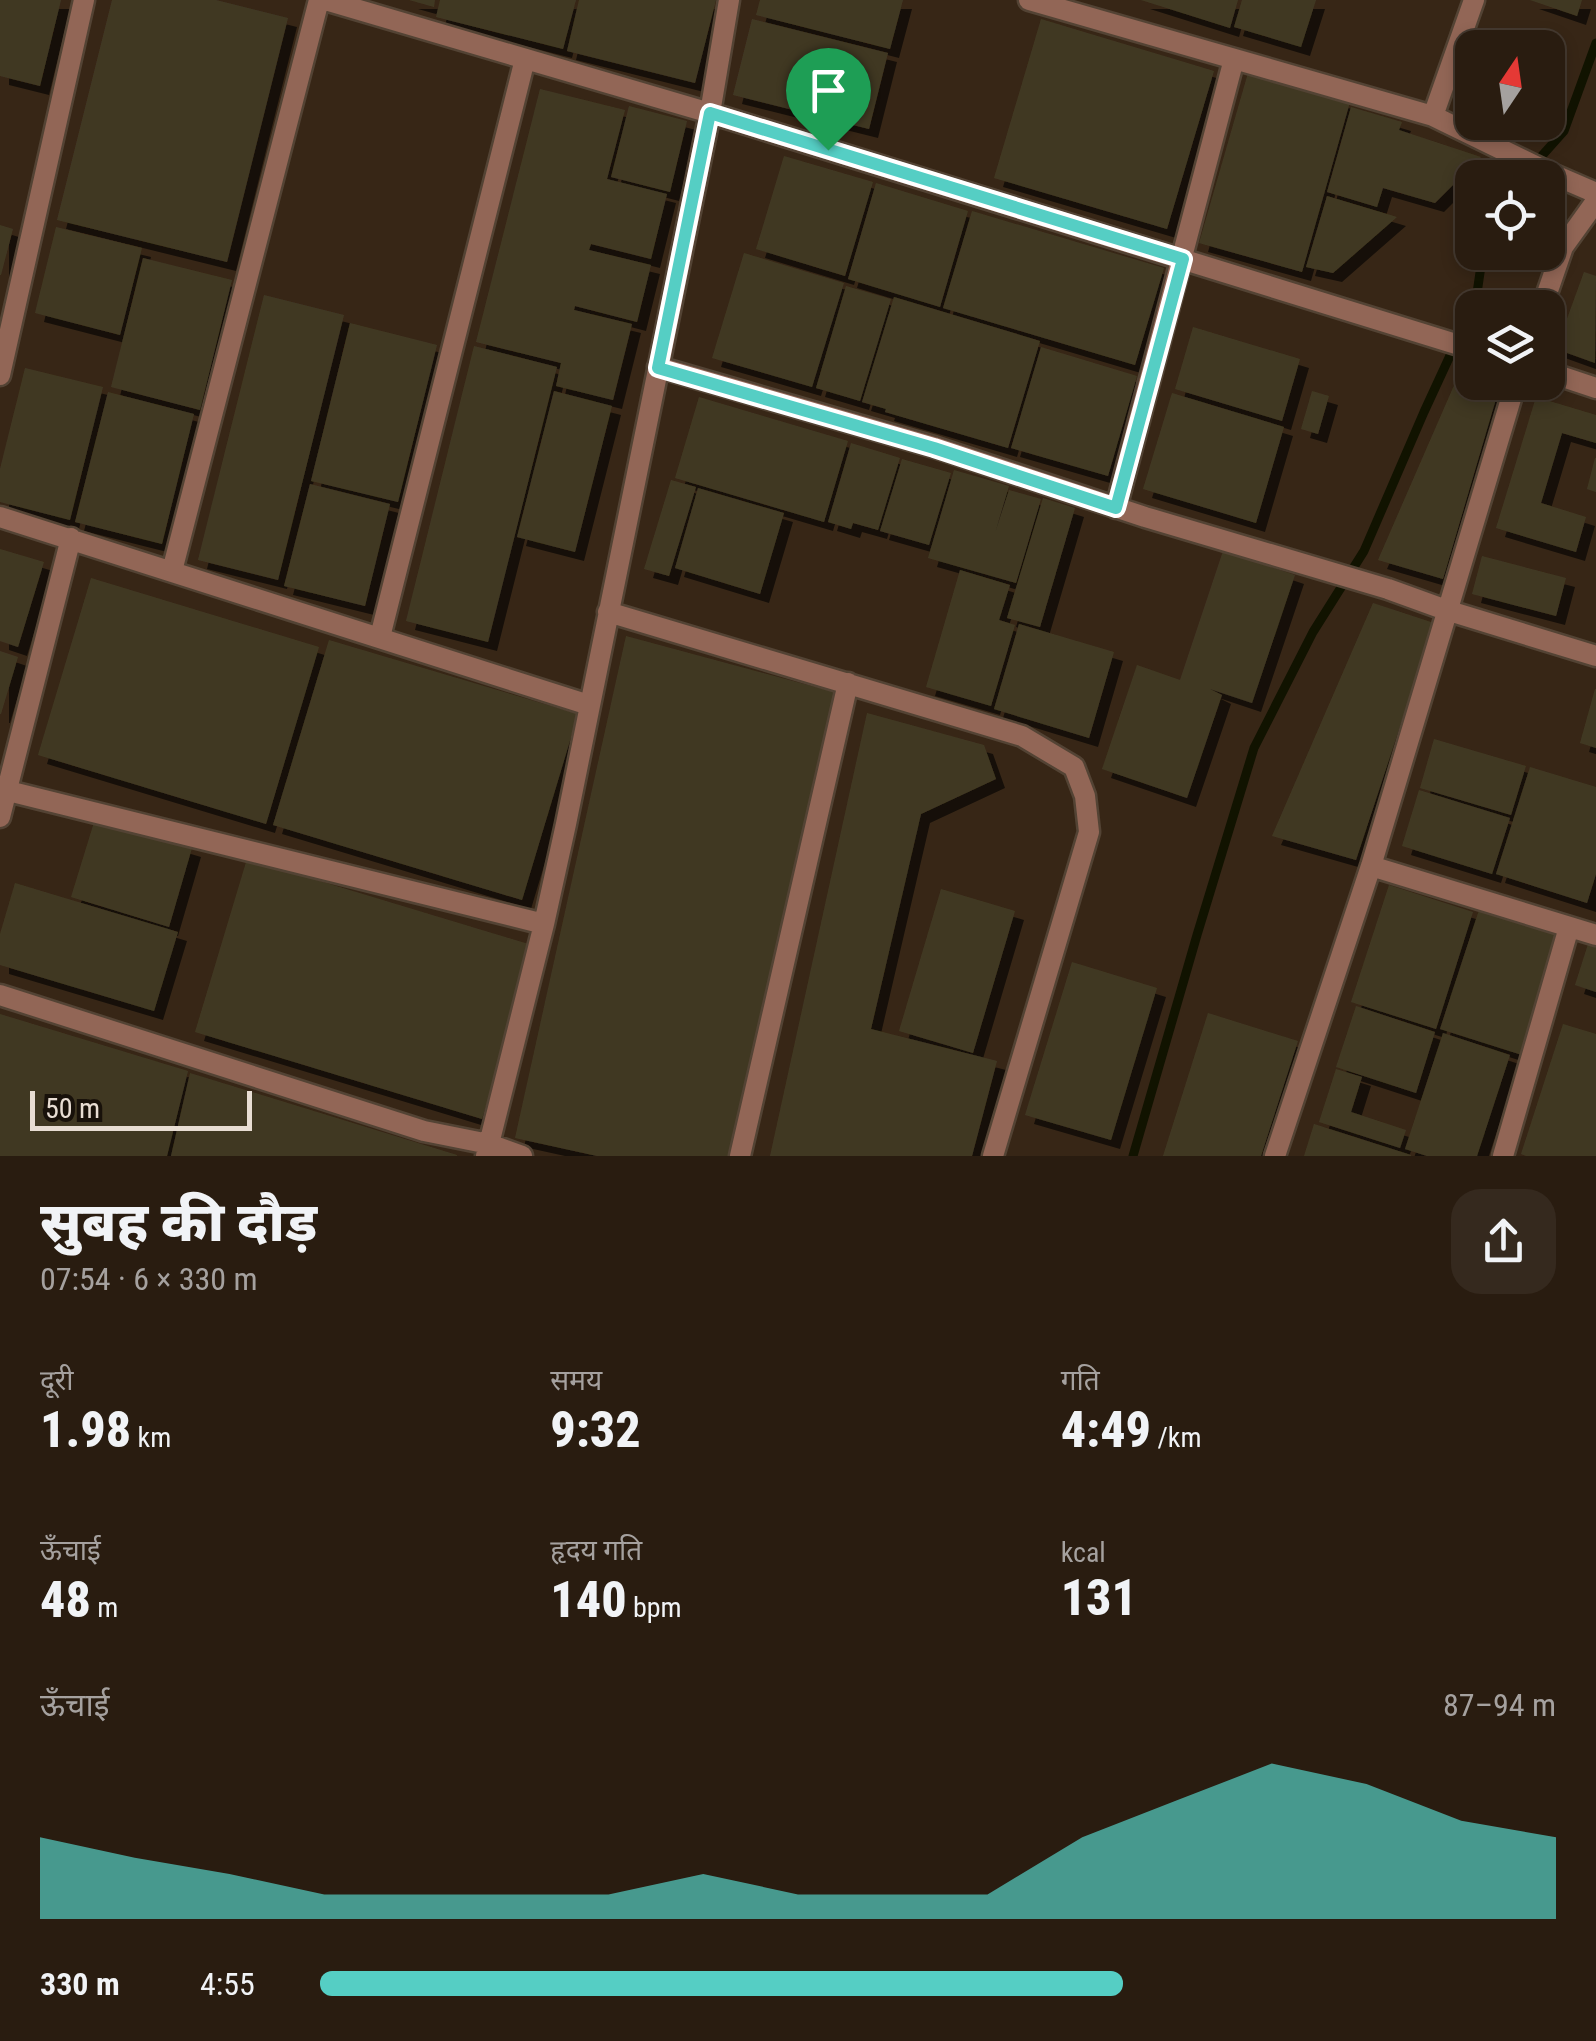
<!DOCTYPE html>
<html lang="hi">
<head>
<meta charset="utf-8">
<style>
  :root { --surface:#291c10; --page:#35291e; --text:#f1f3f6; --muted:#a5a19f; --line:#453a30; --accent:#55cec4 }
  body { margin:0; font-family:"Roboto Condensed","Noto Sans Devanagari",sans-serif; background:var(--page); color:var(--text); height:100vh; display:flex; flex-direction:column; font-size:38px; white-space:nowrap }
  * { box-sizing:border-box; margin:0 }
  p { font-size:32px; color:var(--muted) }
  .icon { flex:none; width:55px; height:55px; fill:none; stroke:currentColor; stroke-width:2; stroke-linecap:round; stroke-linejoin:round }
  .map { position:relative; height:1156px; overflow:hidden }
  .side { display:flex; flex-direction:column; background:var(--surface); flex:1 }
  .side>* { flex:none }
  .needle { width:65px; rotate:13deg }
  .fabs { position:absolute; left:1455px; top:30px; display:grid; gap:20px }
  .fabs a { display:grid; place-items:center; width:110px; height:110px; border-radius:20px; background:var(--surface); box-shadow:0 5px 15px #0003,0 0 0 2px var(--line); font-size:50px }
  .scale { position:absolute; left:30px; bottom:25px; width:222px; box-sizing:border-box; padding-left:10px; border:5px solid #e8ddd3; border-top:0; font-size:28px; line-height:35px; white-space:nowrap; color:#e8ddd3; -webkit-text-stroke:8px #18110a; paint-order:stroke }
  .pin { position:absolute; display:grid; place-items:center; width:85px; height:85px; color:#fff; margin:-102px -42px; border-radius:50% 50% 50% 0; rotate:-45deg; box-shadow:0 0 10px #0007 }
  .pin .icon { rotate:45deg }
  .round { display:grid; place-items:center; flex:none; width:105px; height:105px; border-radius:30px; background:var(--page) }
  .head { display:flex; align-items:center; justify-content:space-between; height:170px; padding:0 40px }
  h1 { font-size:55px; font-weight:800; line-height:75px }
  .figures { display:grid; grid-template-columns:repeat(3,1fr); gap:15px; height:170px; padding:10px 40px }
  .figures div { display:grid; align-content:center }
  .figures b { font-size:50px; font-weight:800 }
  .figures small { font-size:28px; font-weight:400 }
  .figures p { font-size:28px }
  .chart { height:280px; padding:20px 40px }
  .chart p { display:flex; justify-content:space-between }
  .chart svg { width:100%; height:180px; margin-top:10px; fill:var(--accent); opacity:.7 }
  ul { padding:0 40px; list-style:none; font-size:32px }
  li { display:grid; grid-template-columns:160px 120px 1fr; align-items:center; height:75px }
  li i { height:25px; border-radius:12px; background:var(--accent) }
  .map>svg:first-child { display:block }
</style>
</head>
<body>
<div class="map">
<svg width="1596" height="1156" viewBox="0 0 1596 1156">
  <defs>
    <filter id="shadow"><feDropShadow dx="9" dy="9" stdDeviation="0" flood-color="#0009"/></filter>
  </defs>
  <rect width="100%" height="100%" fill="#372616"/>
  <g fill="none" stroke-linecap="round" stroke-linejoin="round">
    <!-- stream -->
    <path stroke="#111300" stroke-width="9" d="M1522,178L1564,131L1596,43
      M1473,308L1476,300L1483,252
      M1133,1156L1197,935L1254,748L1313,632L1364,551L1424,412L1472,308"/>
  </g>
  <!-- building -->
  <path fill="#413923" filter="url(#shadow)" d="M0,0H61L40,86L0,76Z
    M112,0H216L288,18L227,262L57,220Z
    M409,0H435L434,7Z
    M440,0H576L563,49L436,17Z
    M579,0H716L695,83L567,51Z
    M760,0H903L890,49L756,15Z
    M1141,0H1238L1230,28Z
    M1242,0H1316L1301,47L1234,27Z
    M1530,0H1582L1577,16Z
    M752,19L888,53L869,129L733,95Z
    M1041,19L1214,71L1167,229L994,178Z
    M1484,32L1534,44L1533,48H1481Z
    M1472,71V111L1461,108Z
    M1248,73L1350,102L1302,272L1199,243Z
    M540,89L625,110L607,179L667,194L651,259L591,244L589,250L651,265L637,322L575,306L574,310L632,324L613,400L556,386L561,363L476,342Z
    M629,106L687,121L670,192L611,177Z
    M1351,107L1402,122L1399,130L1481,157L1435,203L1383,188L1377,207L1327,192Z
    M784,156L873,182L845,276L756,249Z
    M876,183L968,211L940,307L848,279Z
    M1327,196L1397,217L1333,273L1306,267Z
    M972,211L1164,268L1135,365L943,308Z
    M0,225L13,229L1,275H0Z
    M56,227L142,248L120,335L35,313Z
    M744,253L844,283L812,387L712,358Z
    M143,258L232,280L200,410L111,387Z
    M1584,272L1596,276L1595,363L1556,349Z
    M846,286L891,299L860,401L816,388Z
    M264,295L344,315L278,580L198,560Z
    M894,297L1040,341L1008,448L885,412L886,409L862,402Z
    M350,323L437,345L398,502L311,481Z
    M1193,327L1300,359L1282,421L1175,389Z
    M474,346L557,367L488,642L406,621Z
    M1041,347L1137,376L1108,476L1011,448Z
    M1462,367L1472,371V382H1501L1443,579L1378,560Z
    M25,368L103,387L70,520L0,502V469Z
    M554,391L612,406L575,552L517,537Z
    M1312,391L1329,396L1318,434L1301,429Z
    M108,392L194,414L162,544L75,522Z
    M1172,393L1284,427L1256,523L1143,489Z
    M699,397L848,441L824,522L675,478Z
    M1536,397L1596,415V443L1562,433L1541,503L1586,517L1576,552L1496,528Z
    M851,443L900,458L878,530L853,523L851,529L828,522Z
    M1595,458H1596V492L1587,489Z
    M902,459L951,473L929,545L880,531Z
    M954,470L1009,486L995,533L1009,490L1041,499L1016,583L928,558Z
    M671,480L696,487L669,576L644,569Z
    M310,484L390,504L365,606L284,586Z
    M698,488L784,513L760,594L675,568Z
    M1043,498L1075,508L1040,627L1007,618Z
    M0,549L44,562L18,647L0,641Z
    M1223,551L1295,575L1252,703L1210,689L1222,695L1187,798L1102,769L1137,665L1180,680Z
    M1482,556L1566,578L1556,616L1472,594Z
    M960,570L1010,585L999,620L1015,625L991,706L926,687Z
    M91,578L319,647L266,824L38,755Z
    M1373,603L1434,623L1356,860L1272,836Z
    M1019,624L1114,652L1089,738L994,709Z
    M626,636L834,692L732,1156H597L515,1138Z
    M329,640L578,714L522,900L273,825Z
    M0,651L18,657L1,714H0Z
    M1595,689H1596V748L1580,743Z
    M867,713L984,745L996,779L921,814L871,1029L997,1061L972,1156H770Z
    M1434,739L1526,766L1511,815L1420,788Z
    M1530,767L1596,787V874L1587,903L1496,874Z
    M1419,790L1510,818L1492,874L1402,846Z
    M95,819L192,848L169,927L71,897Z
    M247,859L535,946L482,1119L195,1032Z
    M15,883L178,932L154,1011L0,965V934Z
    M1389,885L1473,912L1436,1029L1351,1002Z
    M941,889L1015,911L973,1053L899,1031Z
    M1479,910L1561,936L1522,1055L1440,1029Z
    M1589,941L1596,943V992L1575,985Z
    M1072,962L1157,988L1111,1140L1025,1115Z
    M1356,1006L1435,1032L1416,1093L1336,1067Z
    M1208,1013L1298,1041L1261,1156H1163Z
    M0,1014L188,1071L167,1156H0Z
    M1563,1024L1596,1034V1156H1526L1521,1154Z
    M1443,1033L1510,1055L1477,1156H1427L1405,1149Z
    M1336,1069L1362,1077L1351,1112L1406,1130L1400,1148L1319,1122Z
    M190,1073L457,1155V1156H171Z
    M1314,1124L1411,1155V1156H1304Z"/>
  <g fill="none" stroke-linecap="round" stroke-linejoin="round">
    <!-- street casing -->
    <g stroke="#534334" stroke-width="25">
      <path id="street" d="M325,0L710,113L1472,349
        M1029,0L1433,116L1474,0
        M1433,116L1552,174L1596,193
        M1542,308L1563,247L1596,201
        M658,367L934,447L1145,517L1388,589L1446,610L1596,656
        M1548,372L1596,388
        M0,375L84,0
        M1116,508L1234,59
        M0,517L589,705
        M172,571L319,0
        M608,612L1022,736L1074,767L1085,796L1089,832L993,1156
        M380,637L525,59
        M0,789L544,924
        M0,817L71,538
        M1371,866L1596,935
        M0,995L424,1131L489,1144L522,1156
        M486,1156L544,924L566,824L710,113L729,0
        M740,1156L848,683
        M1275,1156L1371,866L1516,382
        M1503,1156L1569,927"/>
    </g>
    <!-- street -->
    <use href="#street" stroke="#926656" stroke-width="20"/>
  </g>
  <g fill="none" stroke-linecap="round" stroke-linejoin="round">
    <!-- route casing -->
    <g stroke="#fff" stroke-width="20">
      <path id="route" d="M710,113L1183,259L1116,508L934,448L658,368Z"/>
    </g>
    <!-- route -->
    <use href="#route" stroke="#55cec4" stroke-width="12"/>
  </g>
</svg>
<div class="fabs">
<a><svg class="needle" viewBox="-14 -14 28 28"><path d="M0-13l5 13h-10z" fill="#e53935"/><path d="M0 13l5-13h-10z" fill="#a5a19f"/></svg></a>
<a><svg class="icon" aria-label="locate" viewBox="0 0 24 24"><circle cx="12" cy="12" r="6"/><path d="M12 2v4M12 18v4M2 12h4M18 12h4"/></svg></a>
<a><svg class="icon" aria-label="layers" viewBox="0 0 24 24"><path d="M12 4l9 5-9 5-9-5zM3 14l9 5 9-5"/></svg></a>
</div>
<div class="scale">50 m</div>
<div class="pin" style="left:828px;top:150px;background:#1e9e55"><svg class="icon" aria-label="arrive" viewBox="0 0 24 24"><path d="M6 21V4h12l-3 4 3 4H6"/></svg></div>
</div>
<section class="side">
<div class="head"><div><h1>सुबह की दौड़</h1><p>07:54 · 6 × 330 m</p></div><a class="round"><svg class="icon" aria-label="share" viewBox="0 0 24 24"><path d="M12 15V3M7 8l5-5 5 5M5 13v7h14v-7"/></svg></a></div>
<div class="figures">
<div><p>दूरी</p><b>1.98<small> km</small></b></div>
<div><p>समय</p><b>9:32</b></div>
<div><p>गति</p><b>4:49<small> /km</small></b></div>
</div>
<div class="figures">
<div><p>ऊँचाई</p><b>48<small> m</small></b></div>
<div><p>हृदय गति</p><b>140<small> bpm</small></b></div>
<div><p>kcal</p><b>131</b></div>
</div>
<div class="chart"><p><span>ऊँचाई</span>87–94 m</p>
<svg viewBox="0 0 160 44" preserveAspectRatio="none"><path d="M0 44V24L10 29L20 33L30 38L40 38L50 38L60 38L70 33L80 38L90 38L100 38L110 24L120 15L130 6L140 11L150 20L160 24V44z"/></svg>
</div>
<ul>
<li><b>330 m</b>4:55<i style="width:65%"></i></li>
</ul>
</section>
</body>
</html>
